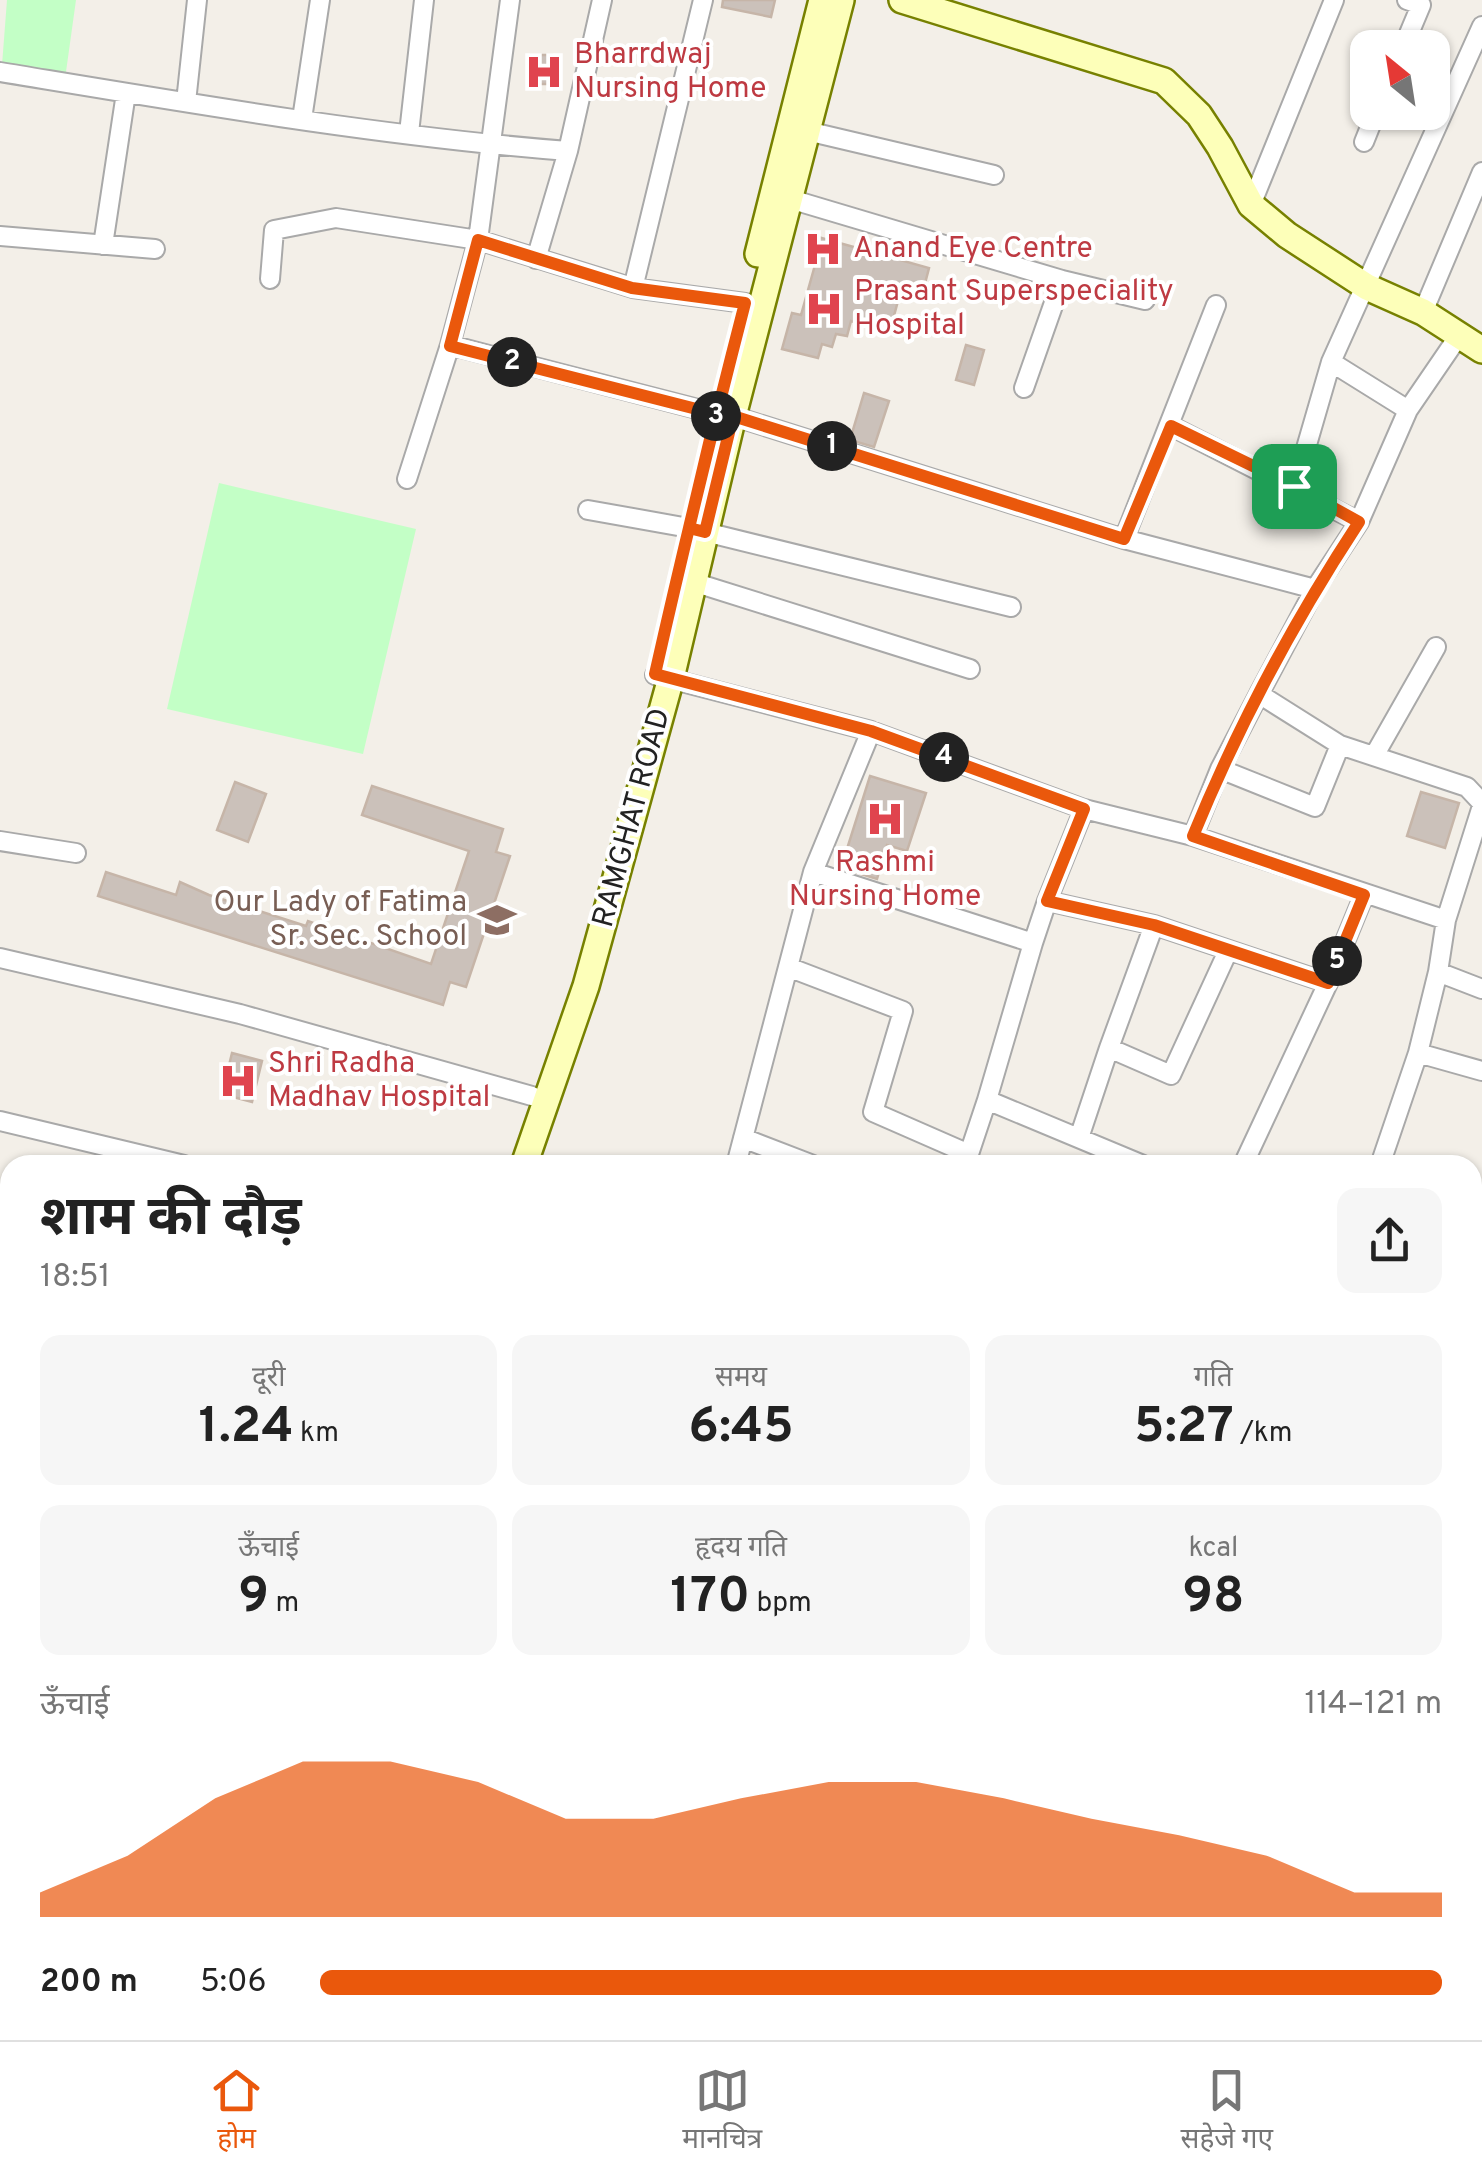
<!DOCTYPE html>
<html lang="hi">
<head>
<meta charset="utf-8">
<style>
  :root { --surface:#fff; --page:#f6f6f6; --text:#222; --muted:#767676; --line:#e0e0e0; --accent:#ea580c }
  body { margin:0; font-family:Overpass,"Noto Sans Devanagari",sans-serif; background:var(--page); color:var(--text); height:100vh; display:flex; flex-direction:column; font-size:38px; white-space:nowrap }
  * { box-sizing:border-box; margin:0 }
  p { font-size:32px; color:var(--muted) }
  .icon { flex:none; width:55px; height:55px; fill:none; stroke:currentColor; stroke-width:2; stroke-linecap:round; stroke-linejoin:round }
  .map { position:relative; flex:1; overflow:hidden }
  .panel { position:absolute; left:0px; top:1155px; width:1482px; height:885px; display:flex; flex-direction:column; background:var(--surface); border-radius:30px 30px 0 0; box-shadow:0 2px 8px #0004 }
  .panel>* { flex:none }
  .needle { width:65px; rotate:330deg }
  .controls { position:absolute; left:1350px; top:30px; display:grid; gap:20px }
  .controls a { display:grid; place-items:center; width:100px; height:100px; border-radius:20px; background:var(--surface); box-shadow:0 2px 8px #0004; font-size:50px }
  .pin { position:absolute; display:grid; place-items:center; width:85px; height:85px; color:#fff; margin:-42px; border-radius:20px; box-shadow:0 5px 15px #0006 }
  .km { position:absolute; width:50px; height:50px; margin:-25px; border-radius:50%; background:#222; color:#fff; font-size:28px; line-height:50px; text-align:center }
  .round { display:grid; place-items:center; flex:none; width:105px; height:105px; border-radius:20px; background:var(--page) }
  .summary { display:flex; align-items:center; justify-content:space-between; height:170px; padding:0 40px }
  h1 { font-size:55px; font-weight:700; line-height:75px }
  .metrics { display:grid; grid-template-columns:repeat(3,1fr); gap:15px; height:170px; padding:10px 40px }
  .metrics div { display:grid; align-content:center; border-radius:20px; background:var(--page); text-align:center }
  .metrics b { font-size:50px; font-weight:700 }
  .metrics small { font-size:28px; font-weight:400 }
  .metrics p { font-size:28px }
  .chart { height:280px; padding:20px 40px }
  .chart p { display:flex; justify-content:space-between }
  .chart svg { width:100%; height:180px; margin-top:10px; fill:var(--accent); opacity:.7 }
  ul { padding:0 40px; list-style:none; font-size:32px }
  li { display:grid; grid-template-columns:160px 120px 1fr; align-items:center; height:75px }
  li i { height:25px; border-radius:12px; background:var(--accent) }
  .menu { display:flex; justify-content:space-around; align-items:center; height:140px; border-top:2px solid var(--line); background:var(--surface); font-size:28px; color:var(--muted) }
  .menu a { display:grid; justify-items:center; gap:5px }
  .menu .active { color:var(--accent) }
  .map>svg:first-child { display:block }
</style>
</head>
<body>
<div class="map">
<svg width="1482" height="2040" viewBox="0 0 1482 2040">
  <rect width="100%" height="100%" fill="#f3efe8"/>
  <!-- park -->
  <path fill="#c3ffc6" d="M7,0H76L65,79L2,65Z
    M219,483L416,529L363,754L167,709Z"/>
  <!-- building -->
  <path fill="#cbc1ba" stroke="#c6b5a8" stroke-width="2.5" d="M723,0H775L771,17L722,7Z
    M531,55H552V84H531Z
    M818,237L929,268L922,295L901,290L892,323L877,319L875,328L851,321L847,336L836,334L832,347L822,344L818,358L782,349L792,313L801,315L815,265L810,263Z
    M966,345L984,350L974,385L956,380Z
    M864,393L889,401L874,447L850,440Z
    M870,776L926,793L907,851L887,845L877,879L841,868Z
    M235,782L266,794L248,842L217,830Z
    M372,786L503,829L496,852L510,856L466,987L450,982L443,1005L98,896L106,872L176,895L180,882L209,895L306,926L308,921L431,964L469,851L362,815Z
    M1421,792L1459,803L1445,848L1407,836Z
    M232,1053L262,1061L252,1102L222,1094Z"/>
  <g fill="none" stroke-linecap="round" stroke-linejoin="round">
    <!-- street casing -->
    <g stroke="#a9a9a9" stroke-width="22">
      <path id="street" d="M1403,48L1421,5L1407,0
        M0,72C188,103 378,136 568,151
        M186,102L197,0
        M302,119L320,0
        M807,131L994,175
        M409,133L424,0
        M1364,142L1376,112
        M790,199L1062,280L1145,300
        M1251,205L1334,0
        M0,236L155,249
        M103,245L126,93
        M536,259L568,151L602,0
        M270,279L274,230L336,218L478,240L633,288L745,303
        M633,288L703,0
        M1423,312L1482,172
        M450,345L478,240L510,0
        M1331,362L1408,410
        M1024,388L1062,280
        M733,416L1124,539L1315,589L1359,522L1408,410L1460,334
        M1171,426L1359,522
        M407,479L450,345L717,414
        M1295,486L1331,362L1482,26
        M588,510L689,528L1011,607
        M1124,539L1216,305
        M693,582L970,669
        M655,675L871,731L1084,809L1193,836L1446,920
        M1259,694L1315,589
        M871,731L813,872L1033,943L987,1100L1143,1165
        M1374,756L1436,647
        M1220,769L1315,807L1340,745
        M1482,806L1446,920L1438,972L1418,1053L1482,1071
        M1084,809L1047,901L1154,925L1328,983
        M1193,836L1220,769L1259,694L1340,745L1467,787L1482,803
        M0,841L76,853
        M1154,925L1109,1048L1171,1075L1228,951
        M1033,943L1047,901
        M0,958L240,1014L532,1096
        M788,967L903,1011L873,1112L969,1154L987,1100
        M1438,972L1482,989
        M0,1121L184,1165
        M743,1138L813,1165
        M1079,1138L1109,1048
        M736,1165L813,872
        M1243,1165L1328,983L1364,895
        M1380,1165L1418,1053
        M1472,1218L1482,1198
        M0,1276L10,1278
        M1472,1337L1482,1341
        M0,1473L10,1476
        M0,1555L10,1558
        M1472,1630L1482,1608
        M0,1743L10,1746
        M1472,1808L1482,1811
        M0,1927L10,1930
        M1472,1994L1482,1997
        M694,2030L716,2040
        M1128,2030L1127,2036L1147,2040
        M422,2040L423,2037L429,2040
        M568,2040L572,2030"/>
    </g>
    <!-- secondary casing -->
    <g stroke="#778100" stroke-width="30">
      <path id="secondary" d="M902,0L1164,81L1199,115L1220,147L1251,205L1287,235L1367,287L1423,312L1482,350
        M758,254L822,0
        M524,1165L586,986L671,678L733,416L841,0
        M155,2040L160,2030
        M178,2040L183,2030"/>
    </g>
    <!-- street -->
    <use href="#street" stroke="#fff" stroke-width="18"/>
    <!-- secondary -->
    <use href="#secondary" stroke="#fdffb9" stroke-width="25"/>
  </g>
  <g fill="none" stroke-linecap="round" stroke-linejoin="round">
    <!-- route casing -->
    <g stroke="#fff" stroke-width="20">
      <path id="route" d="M1294,486L1171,426L1124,539L733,416L705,532L689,528L716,414L450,346L478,240L632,288L745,303C713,427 683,550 655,674L871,731L1084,809L1047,901L1154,925L1328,983L1364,895L1193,836C1238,726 1294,621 1359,522L1294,486"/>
    </g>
    <!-- route -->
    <use href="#route" stroke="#ea580c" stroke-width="12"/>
  </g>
  <!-- icons -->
  <defs>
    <g id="hospital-bare" transform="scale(3)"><path d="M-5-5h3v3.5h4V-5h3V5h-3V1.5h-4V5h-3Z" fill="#e0444e" stroke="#fff" stroke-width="2.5" paint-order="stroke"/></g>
    <g id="school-bare" transform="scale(3)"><path d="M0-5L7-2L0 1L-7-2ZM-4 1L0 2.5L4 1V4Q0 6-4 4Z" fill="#8d6e63" stroke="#fff" stroke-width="2.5" paint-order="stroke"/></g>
  </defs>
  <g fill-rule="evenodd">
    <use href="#hospital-bare" x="544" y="72"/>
    <use href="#hospital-bare" x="823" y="249"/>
    <use href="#hospital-bare" x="824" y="309"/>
    <use href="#hospital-bare" x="885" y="819"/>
    <use href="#school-bare" x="497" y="920"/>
    <use href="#hospital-bare" x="238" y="1081"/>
  </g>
  <g text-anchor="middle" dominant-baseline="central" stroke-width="8" stroke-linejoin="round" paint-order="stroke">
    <!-- health labels -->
    <g font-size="30" fill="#be3a42" stroke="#fff" text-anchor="start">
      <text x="574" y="55">Bharrdwaj<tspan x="574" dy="34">Nursing Home</tspan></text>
      <text x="853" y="249">Anand Eye Centre</text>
      <text x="854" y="292">Prasant Superspeciality<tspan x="854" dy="34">Hospital</tspan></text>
      <text x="885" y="863" text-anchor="middle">Rashmi<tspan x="885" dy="34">Nursing Home</tspan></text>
      <text x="268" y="1064">Shri Radha<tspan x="268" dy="34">Madhav Hospital</tspan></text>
    </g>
    <!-- street labels -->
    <g font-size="30" fill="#222" stroke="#fff">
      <text transform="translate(633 818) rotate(-75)">RAMGHAT ROAD</text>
    </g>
    <!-- education labels -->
    <g font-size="30" fill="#785e54" stroke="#fff" text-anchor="end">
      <text x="467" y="903">Our Lady of Fatima<tspan x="467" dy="34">Sr. Sec. School</tspan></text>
    </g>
  </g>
</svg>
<div class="controls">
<a><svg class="needle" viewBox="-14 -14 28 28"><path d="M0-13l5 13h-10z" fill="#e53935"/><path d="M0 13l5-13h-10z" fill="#767676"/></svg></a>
</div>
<div class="pin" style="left:1294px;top:486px;background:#1e9e55"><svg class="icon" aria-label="arrive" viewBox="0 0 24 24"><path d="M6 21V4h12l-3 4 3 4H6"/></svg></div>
<b class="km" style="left:832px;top:446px">1</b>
<b class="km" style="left:512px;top:362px">2</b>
<b class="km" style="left:716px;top:416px">3</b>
<b class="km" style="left:944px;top:757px">4</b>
<b class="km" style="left:1337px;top:961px">5</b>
<section class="panel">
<div class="summary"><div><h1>शाम की दौड़</h1><p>18:51</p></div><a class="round"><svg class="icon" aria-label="share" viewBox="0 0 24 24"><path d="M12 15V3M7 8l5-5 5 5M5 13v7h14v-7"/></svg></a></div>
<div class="metrics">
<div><p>दूरी</p><b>1.24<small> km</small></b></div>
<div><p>समय</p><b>6:45</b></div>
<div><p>गति</p><b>5:27<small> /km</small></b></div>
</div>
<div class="metrics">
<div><p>ऊँचाई</p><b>9<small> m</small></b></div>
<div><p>हृदय गति</p><b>170<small> bpm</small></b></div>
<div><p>kcal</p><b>98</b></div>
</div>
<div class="chart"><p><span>ऊँचाई</span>114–121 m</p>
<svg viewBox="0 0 160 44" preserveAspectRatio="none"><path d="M0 44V38L10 29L20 15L30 6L40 6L50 11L60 20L70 20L80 15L90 11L100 11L110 15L120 20L130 24L140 29L150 38L160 38V44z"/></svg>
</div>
<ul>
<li><b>200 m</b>5:06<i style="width:100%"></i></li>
</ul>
</section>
</div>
<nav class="menu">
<a class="active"><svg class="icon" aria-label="home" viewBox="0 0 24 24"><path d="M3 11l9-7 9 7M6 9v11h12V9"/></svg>होम</a>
<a><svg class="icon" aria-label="map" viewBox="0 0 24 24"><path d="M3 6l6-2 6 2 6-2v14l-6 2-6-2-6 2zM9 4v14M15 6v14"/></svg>मानचित्र</a>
<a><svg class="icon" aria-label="saved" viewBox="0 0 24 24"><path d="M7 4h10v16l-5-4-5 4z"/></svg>सहेजे गए</a>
</nav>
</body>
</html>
